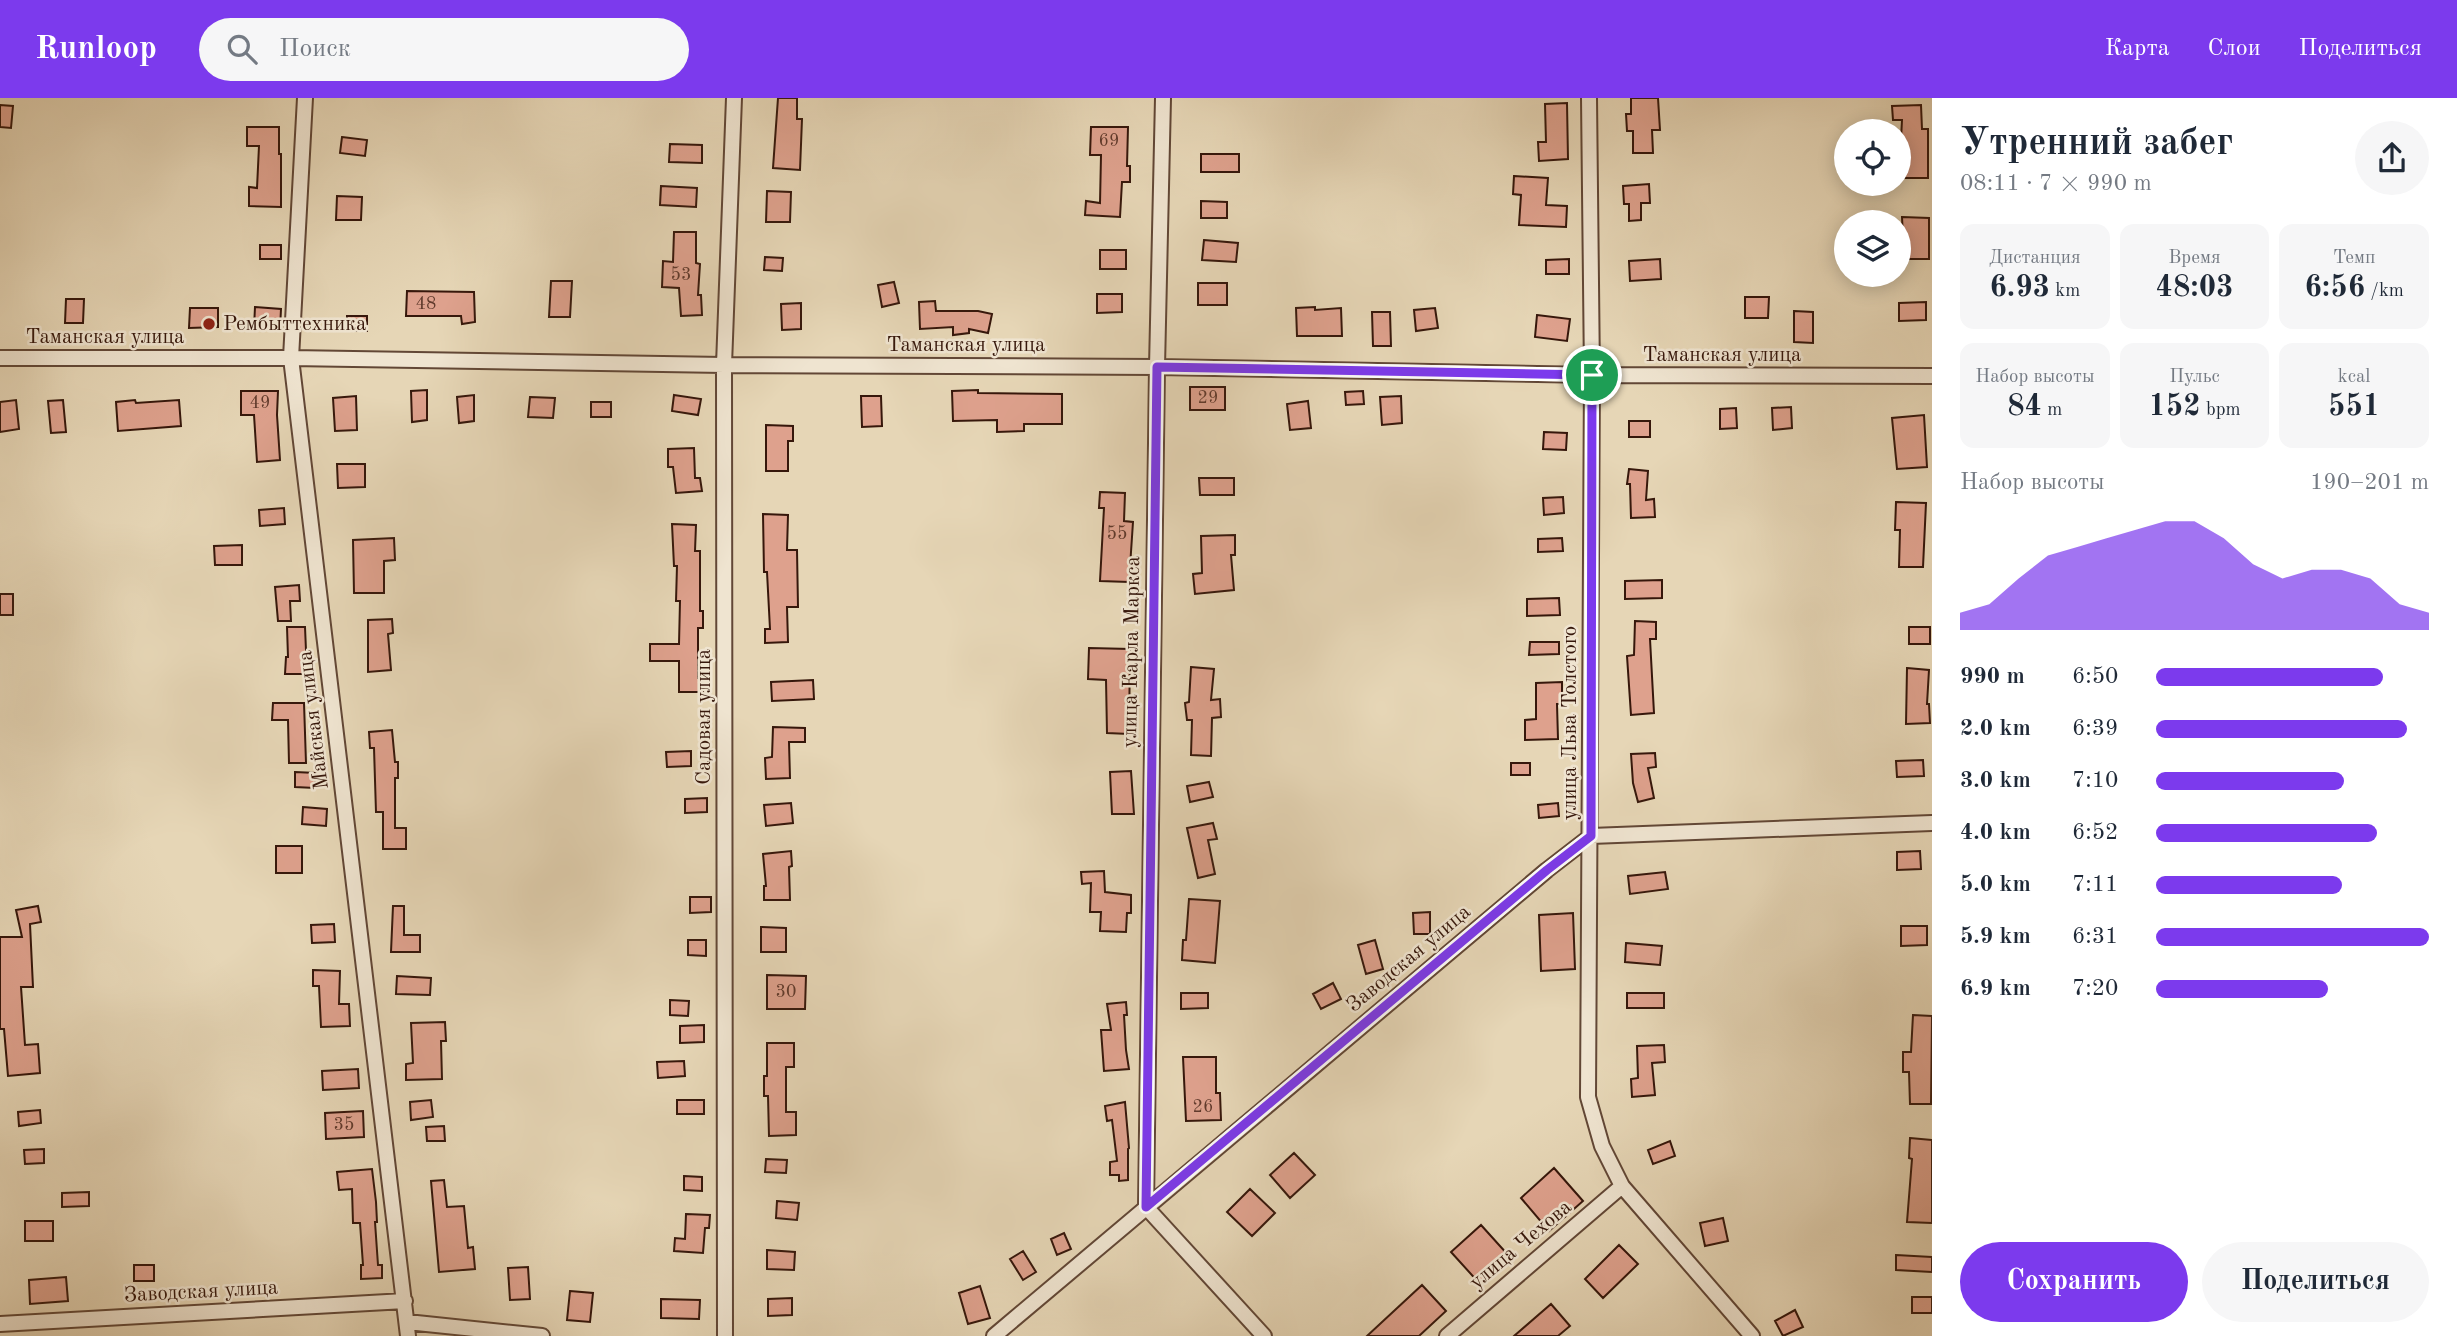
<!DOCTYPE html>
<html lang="ru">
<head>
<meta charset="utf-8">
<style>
  :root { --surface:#fff; --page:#f6f6f7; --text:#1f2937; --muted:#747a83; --accent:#7c3aed }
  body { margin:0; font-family:"Old Standard TT",serif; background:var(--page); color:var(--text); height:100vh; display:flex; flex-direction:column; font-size:26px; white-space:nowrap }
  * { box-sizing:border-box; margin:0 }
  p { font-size:23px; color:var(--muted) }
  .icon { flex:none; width:38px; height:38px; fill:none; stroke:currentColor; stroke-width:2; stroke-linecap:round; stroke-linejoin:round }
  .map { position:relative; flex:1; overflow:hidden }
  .drawer { display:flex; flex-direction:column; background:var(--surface); width:525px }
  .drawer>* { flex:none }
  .tools { position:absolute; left:1834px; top:21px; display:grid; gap:14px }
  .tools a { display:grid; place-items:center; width:77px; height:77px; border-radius:50%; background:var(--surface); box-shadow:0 4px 18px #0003; font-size:35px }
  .pin { position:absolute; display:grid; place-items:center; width:60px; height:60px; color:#fff; margin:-30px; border:4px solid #fff; border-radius:50%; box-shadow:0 2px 7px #0007 }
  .round { display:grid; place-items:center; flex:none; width:74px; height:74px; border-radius:37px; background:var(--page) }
  .head { display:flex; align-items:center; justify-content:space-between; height:119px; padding:0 28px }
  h1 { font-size:38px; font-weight:700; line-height:52px }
  .metrics { display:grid; grid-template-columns:repeat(3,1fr); gap:10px; height:119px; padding:7px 28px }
  .metrics div { display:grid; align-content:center; border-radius:14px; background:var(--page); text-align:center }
  .metrics b { font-size:30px; font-weight:700 }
  .metrics small { font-size:19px; font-weight:400 }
  .metrics p { font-size:19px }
  .chart { height:196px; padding:14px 28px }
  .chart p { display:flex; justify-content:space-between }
  .chart svg { width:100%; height:126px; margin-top:7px; fill:var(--accent); opacity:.7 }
  .primary-button { display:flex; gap:14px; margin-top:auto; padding:14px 28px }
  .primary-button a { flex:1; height:80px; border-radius:42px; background:var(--accent); color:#fff; font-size:28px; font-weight:700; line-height:80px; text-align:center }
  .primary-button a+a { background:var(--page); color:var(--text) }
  ul { padding:0 28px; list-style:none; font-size:23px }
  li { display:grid; grid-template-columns:112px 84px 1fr; align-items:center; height:52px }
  li i { height:18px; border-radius:9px; background:var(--accent) }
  header { display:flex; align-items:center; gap:42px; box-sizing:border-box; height:98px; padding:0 35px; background:var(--accent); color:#fff }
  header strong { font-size:33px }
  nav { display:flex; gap:38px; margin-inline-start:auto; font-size:24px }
  .search { width:490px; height:63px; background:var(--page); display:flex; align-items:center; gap:18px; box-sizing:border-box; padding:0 24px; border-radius:38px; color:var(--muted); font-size:26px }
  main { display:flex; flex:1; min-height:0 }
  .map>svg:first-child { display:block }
</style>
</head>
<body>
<header>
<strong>Runloop</strong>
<div class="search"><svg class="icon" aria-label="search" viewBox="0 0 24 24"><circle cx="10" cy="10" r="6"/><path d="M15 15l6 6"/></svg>Поиск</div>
<nav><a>Карта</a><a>Слои</a><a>Поделиться</a></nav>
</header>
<main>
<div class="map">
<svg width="1932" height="1238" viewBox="0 0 1932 1238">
  <rect width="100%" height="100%" fill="#e6d6b6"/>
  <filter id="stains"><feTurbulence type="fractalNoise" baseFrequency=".00286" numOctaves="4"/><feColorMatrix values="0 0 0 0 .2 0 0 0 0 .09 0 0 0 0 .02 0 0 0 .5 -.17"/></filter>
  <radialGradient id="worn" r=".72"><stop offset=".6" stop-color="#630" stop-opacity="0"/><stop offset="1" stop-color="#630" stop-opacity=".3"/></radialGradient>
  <!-- building -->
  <path fill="#dea18d" stroke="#36170b" stroke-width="2" d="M778,0H797V21H802L800,72L773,70Z
    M1631,0H1658L1660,32H1652L1653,55H1633V33H1627L1626,16H1631Z
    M1567,5L1568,61L1539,63L1538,44H1546L1545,6Z
    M0,7L13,8L11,30L0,29Z
    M1921,7L1922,31H1928V80H1899L1902,22H1893L1892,8Z
    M247,29H279V56H281V109L249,108V89L257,90L259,48H247Z
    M1091,29H1128L1127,68H1130V84H1122L1120,119L1085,117L1086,103L1100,105L1101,57H1090Z
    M342,39L367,42L365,58L340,55Z
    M670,46L702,47V65L669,64Z
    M1201,56H1239V74H1201Z
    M1514,78L1548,80L1546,107L1567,108L1566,129L1519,127L1521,97L1513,96Z
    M1649,86L1650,105H1641V122L1629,123V106H1624L1623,88Z
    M661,88L697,90L696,109L660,107Z
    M767,93L791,94L790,124H766Z
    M337,98L362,99L361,122H336Z
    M1201,103L1227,104V120H1201Z
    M1902,119L1929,120V161H1904Z
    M674,134H696V165L700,166L698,197H701L702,217L681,218L679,190L662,189L663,163L673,164Z
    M1204,142L1238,145L1236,164L1202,162Z
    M260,147H281V161H260Z
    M1100,152H1126V171H1100Z
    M765,159L783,160L782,173L764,172Z
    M1569,161V176H1546V162Z
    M1660,161L1661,181L1630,183L1629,163Z
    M551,183H572L570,219H549Z
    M894,184L899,205L882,209L878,187Z
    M1198,185H1227V207H1198Z
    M407,193L474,194L475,224L462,226L461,218H406Z
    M1097,196H1122V214L1097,215Z
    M1745,199H1769L1768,220H1745Z
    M66,201H84L83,225H65Z
    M935,203L936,213H978L992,216L988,235L969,231V235L953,237V229L920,231L919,204Z
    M1926,204V222L1899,223V205Z
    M801,205V231L782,232L781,206Z
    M255,209L281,211L280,231L254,230Z
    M1315,209V212L1341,210L1342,238H1297L1296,210Z
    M190,210H218V229L189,230Z
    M1435,210L1438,230L1416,233L1414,212Z
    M1794,213L1813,214V245L1794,244Z
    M1372,214H1390L1391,248H1373Z
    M1537,217L1570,221L1567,243L1535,239Z
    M347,218H367V233H347Z
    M1190,289H1225V312H1190Z
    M427,292V322L412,324L411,293Z
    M978,292V295L1062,296V326H1024V333L997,334V322L953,323L952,293Z
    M241,293H278L277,317L280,362L257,364L254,317H241Z
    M1363,293L1364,306L1346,307L1345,294Z
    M474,297V323L459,325L457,299Z
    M674,297L701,301L698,317L672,313Z
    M356,298L357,332L335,333L333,300Z
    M861,298H881L882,328L862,329Z
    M1401,298L1402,325L1382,327L1380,299Z
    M530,299L555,300L553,320L528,319Z
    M16,302L19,331L0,334V304Z
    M63,302L66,334L51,335L48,303Z
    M135,302L136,305L179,302L181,328L118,333L116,304Z
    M1308,303L1311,330L1290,332L1287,306Z
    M591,304H611V319H591Z
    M1791,309L1792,330L1773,332L1772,310Z
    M1736,310L1737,330L1720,331V311Z
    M1924,317L1927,369L1897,371L1892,320Z
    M1629,323H1650V339H1629Z
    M766,327L793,328V343H788V373H766Z
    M1544,334L1567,335L1566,352L1543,351Z
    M694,350L695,380H700L702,393L676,395L673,369H668V351Z
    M337,366H365V389L338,390Z
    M1629,371L1648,373L1646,402L1654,401L1655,419L1631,420L1630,386H1627Z
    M1199,380H1234V397H1200Z
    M1100,394L1125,395L1124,423L1133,424L1129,484L1100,483L1104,410H1099Z
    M1563,399L1564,415L1544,417L1543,400Z
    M1896,404L1926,405L1923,469H1899L1900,432H1895Z
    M284,410L285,426L260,428L259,412Z
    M763,416L788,417L787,452H797L798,509H787L788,544L765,545V531H770L767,474H764Z
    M672,426L696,427L695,453H700V513H703V530H698V580H703V594H679V563H650V546H679L680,503H676L677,468H674Z
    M1235,437V457H1231L1234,492L1195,496L1193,476L1202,475L1201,438Z
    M394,440L395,462L384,463V495H354L353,442Z
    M1562,440L1563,453L1538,454V441Z
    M242,447V467H215L214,448Z
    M1662,482V500L1625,501V483Z
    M299,487L300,503H290L291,523H278L275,489Z
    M0,496H13V517H0Z
    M1559,500L1560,517L1527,518V501Z
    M392,521L393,535L388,536L391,572L368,574V522Z
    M1635,523L1656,524V541H1650L1654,615L1631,617L1627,558L1634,557Z
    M287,529H305L307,576H285L286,559H288Z
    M1909,529H1930V546H1909Z
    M1530,544H1559V556L1529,557Z
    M1089,550L1130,551L1129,636L1107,635L1106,582L1088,581Z
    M1191,569L1214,571L1211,602L1220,601L1221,619L1212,620L1211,658L1191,657L1192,622H1187L1185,605L1189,604Z
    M1907,570L1929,572L1927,606H1929L1930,625L1906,626Z
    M813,582L814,601L772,603L771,584Z
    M1562,584V606H1557L1558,641L1525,642V622L1536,621V585Z
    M273,605H304L306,665H289L288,622H272Z
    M773,629L805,630V644H789L790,680L766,681L765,660L772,659Z
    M392,632L395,664H398V680H395V730H406V751H383V714H376L374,650H370L369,634Z
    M691,653V668L667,669L666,654Z
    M1655,655L1656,669L1648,670L1654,700L1638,704L1633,685L1631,656Z
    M1923,662L1924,678L1897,679L1896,663Z
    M1511,665H1530V677H1511Z
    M1131,673L1134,716H1112L1110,674Z
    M295,674L316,675L315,690L295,689Z
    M1209,684L1213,699L1190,704L1187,688Z
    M707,700V714L685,715V701Z
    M791,705L793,725L766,728L764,707Z
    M1558,705L1559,718L1539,720L1538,707Z
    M303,709L327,711L326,728L302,726Z
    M1213,725L1217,741L1208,742L1215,776L1198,780L1187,730Z
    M276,748H302V775H276Z
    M791,753L792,768L789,769L790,802H764V788H766L763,756Z
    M1920,753L1921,771L1897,772V754Z
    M1104,773L1105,794L1131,797V815H1127L1126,834L1100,833L1101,814H1090L1091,785L1082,786L1081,774Z
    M1665,774L1668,791L1630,796L1628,778Z
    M690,799H711V814L690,815Z
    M1189,801L1220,803L1215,865L1182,862L1183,842H1186Z
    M38,808L41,824L30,826L33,889H21L25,947L38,946L40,975L8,978L4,931H0V839H22L16,812Z
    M393,808H404V837H420V854H391Z
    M1430,814V836H1414L1413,815Z
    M1573,815L1575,871L1541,873L1539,817Z
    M334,826L335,844L312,845L311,827Z
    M1901,828H1927V847L1901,848Z
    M761,829L786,830V854H761Z
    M688,842H706V858L688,857Z
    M1375,842L1383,871L1366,876L1358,847Z
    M1626,845L1662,848L1660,867L1625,864Z
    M313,872L340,873L339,906H349L350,928L321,929L319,888H313Z
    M767,877L806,878L805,911H767Z
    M397,878L431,880L430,897L396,896Z
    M1333,885L1341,901L1321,911L1313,896Z
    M1181,895H1208V910L1181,911Z
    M1627,895H1664V910H1627Z
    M670,902L689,903L688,918L670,917Z
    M1126,904L1127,917H1124L1126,952L1129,971L1104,973L1101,932H1111L1107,906Z
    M1913,917L1932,918L1931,1006H1910L1909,974H1903V954H1911Z
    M445,924L446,943H441L442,981L406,982V966L413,965L411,925Z
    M704,927V944L680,945V928Z
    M767,945H794V969H786V1014H796V1037L769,1038L768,998H764V978H767Z
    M1664,947L1665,964L1652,965L1655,997L1632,999L1631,981L1638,980L1637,948Z
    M1183,959H1216V995H1220L1221,1022L1186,1023Z
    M684,963L685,978L658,980L657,964Z
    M358,971L359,990L323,992L322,973Z
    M431,1002L433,1019L411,1022L410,1004Z
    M677,1002H704V1016H677Z
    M1125,1004L1129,1050L1128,1051V1082L1119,1083V1077H1110V1064L1117,1063L1112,1022L1107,1023L1105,1008Z
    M40,1012L41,1025L19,1028L18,1014Z
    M363,1013L364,1039L326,1041L325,1015Z
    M444,1028L445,1043H427L426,1029Z
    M1910,1040L1932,1042V1125L1907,1124L1912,1061L1909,1060Z
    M1670,1043L1675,1058L1653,1066L1648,1052Z
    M44,1051V1065L25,1066L24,1052Z
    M1294,1055L1315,1077L1290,1100L1270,1077Z
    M766,1061L787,1062L786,1075L765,1074Z
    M1554,1070L1583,1103L1549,1133L1521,1100Z
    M372,1071L376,1104L377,1124H375L378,1167H382V1180L361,1181V1167H363L360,1125H353L352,1091L339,1092L337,1074Z
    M684,1078L702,1079V1093L684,1092Z
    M444,1082L447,1109L464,1108L468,1150L473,1149L475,1171L439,1174L431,1083Z
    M1250,1091L1275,1115L1252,1138L1227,1114Z
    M89,1094V1108L62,1109V1095Z
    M777,1103L799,1105L797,1122L776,1120Z
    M686,1116L710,1117L709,1130H705L703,1155L674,1153L675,1140L685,1141Z
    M1723,1120L1728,1143L1705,1148L1700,1125Z
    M25,1123H53V1143H25Z
    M1481,1127L1509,1158L1480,1186L1451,1154Z
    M1064,1135L1071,1151L1057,1157L1051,1141Z
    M1619,1147L1638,1166L1603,1200L1585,1181Z
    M767,1152L795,1154L794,1172L767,1171Z
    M1023,1153L1036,1174L1023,1182L1010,1161Z
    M1896,1157L1932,1159V1174L1896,1172Z
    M134,1167H154V1183H134Z
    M528,1169L530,1201L510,1202L508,1170Z
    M66,1179L68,1203L30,1206L29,1182Z
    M1422,1187L1446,1213L1419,1238H1367Z
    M980,1188L990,1220L968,1226L959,1195Z
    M570,1193L593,1195L590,1224L567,1222Z
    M1912,1199H1932V1215H1912Z
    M792,1200V1217L768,1218V1201Z
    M661,1201L700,1202L699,1221L661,1220Z
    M1551,1206L1570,1228L1558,1238H1514Z
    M1795,1212L1803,1229L1783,1238L1775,1223Z"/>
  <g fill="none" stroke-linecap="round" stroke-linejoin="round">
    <!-- minor casing -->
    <g stroke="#624736" stroke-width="18">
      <path id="minor" d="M305,0L291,260L408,1238
        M1163,0L1157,269L1146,1109L1264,1238
        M1589,0L1592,277L1588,999L1602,1048L1622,1088L1752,1238
        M0,260H291L724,267L1157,269L1592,277L1932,278
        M407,1224L542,1238
        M0,1226L405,1203
        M725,1238L724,267L734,0
        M994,1238L1547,772L1591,738L1932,725
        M1447,1238L1622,1088"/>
    </g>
    <!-- minor -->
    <use href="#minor" stroke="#efe4d0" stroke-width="14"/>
  </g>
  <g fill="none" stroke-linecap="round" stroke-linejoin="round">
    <!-- route casing -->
    <g stroke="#fff" stroke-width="14">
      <path id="route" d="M1157,269L1592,277L1591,738L1547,772L1146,1109Z"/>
    </g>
    <!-- route -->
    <use href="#route" stroke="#7c3aed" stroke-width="9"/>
  </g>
  <!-- markers -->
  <circle fill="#8f2418" stroke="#efe4d0" stroke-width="2.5" cx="209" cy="226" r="7"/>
  <g text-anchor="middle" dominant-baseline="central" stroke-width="5" stroke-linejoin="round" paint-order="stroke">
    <!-- number labels -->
    <g font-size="18" fill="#603a2c">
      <text x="1109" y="43">69</text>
      <text x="681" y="177">53</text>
      <text x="426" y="206">48</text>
      <text x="1208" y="300">29</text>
      <text x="260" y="305">49</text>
      <text x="1117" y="436">55</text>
      <text x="786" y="894">30</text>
      <text x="1203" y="1009">26</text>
      <text x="344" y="1027">35</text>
    </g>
    <!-- poi labels -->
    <g font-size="21" fill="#36170b" stroke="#efe4d0" text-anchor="start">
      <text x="223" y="226">Рембыттехника</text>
    </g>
    <!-- street labels -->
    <g font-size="21" fill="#36170b" stroke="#efe4d0">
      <text x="105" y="239">Таманская улица</text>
      <text x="966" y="247">Таманская улица</text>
      <text x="1722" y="257">Таманская улица</text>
      <text transform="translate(1132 554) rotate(-89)">улица Карла Маркса</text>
      <text transform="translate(704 619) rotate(-90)">Садовая улица</text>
      <text transform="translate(314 622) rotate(-97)">Майская улица</text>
      <text transform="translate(1570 625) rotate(-90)">улица Льва Толстого</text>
      <text transform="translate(1409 861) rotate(-40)">Заводская улица</text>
      <text transform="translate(1521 1147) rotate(-40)">улица Чехова</text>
      <text transform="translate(201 1194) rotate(-3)">Заводская улица</text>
    </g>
  </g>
  <rect width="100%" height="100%" filter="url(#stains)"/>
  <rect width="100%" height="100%" fill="url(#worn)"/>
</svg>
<div class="tools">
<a><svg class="icon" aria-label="locate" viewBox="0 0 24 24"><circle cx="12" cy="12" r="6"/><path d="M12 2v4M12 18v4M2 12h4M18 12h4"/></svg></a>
<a><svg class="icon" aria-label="layers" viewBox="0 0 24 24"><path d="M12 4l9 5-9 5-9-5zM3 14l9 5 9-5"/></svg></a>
</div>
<div class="pin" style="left:1592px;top:277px;background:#1e9e55"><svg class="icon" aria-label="arrive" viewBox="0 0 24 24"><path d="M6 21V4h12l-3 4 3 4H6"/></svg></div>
</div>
<section class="drawer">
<div class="head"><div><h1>Утренний забег</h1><p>08:11 · 7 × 990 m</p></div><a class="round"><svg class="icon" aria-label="share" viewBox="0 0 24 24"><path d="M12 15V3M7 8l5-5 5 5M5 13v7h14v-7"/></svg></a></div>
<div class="metrics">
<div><p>Дистанция</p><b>6.93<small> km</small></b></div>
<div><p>Время</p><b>48:03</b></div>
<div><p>Темп</p><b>6:56<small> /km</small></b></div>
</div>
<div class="metrics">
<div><p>Набор высоты</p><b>84<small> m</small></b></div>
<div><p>Пульс</p><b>152<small> bpm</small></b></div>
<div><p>kcal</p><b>551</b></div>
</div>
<div class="chart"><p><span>Набор высоты</span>190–201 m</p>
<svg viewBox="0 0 160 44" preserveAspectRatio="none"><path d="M0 44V38L10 35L20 26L30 18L40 15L50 12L60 9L70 6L80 6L90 12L100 21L110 26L120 23L130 23L140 26L150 35L160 38V44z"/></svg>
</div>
<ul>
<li><b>990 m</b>6:50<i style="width:83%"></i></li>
<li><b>2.0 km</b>6:39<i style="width:92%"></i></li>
<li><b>3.0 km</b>7:10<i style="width:69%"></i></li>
<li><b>4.0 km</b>6:52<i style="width:81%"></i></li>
<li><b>5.0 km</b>7:11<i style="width:68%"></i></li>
<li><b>5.9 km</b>6:31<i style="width:100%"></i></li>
<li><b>6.9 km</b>7:20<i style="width:63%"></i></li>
</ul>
<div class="primary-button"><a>Сохранить</a><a>Поделиться</a></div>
</section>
</main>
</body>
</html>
